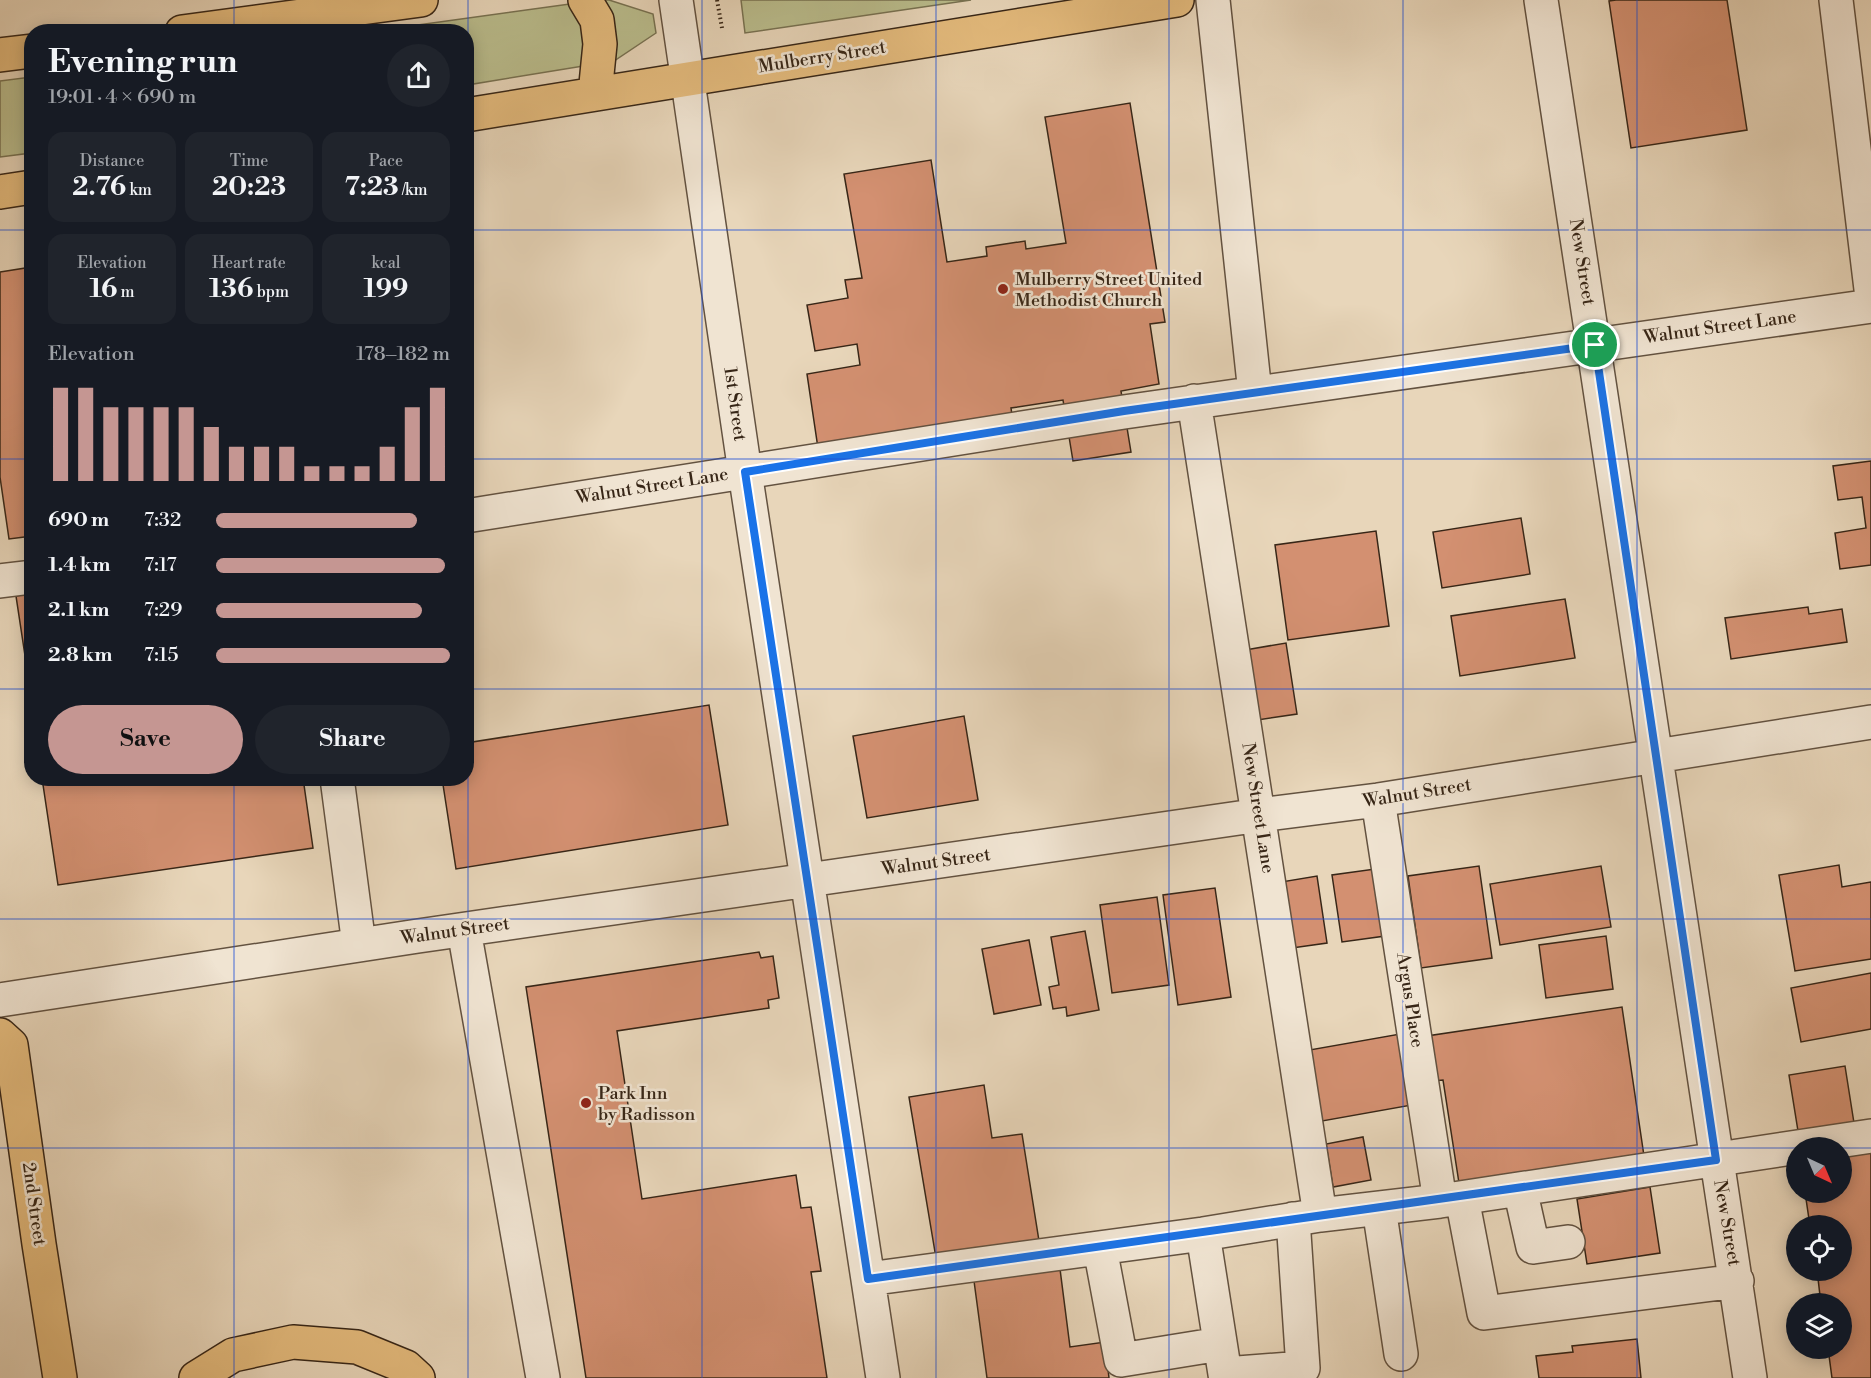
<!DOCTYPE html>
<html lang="en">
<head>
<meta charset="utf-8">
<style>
  :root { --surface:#171b24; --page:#20242c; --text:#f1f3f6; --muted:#9ea1a6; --accent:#c59692 }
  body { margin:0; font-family:"Libre Bodoni",serif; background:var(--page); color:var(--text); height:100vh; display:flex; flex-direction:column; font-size:22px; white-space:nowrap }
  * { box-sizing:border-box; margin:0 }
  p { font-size:20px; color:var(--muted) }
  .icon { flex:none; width:33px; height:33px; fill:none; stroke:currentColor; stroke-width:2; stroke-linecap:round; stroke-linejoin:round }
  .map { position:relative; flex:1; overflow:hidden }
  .sheet { position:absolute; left:24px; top:24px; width:450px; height:762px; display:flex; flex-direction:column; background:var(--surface); border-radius:24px; box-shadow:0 3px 15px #0003 }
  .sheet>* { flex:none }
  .needle { width:39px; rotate:136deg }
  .controls { position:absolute; left:1786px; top:1137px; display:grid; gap:12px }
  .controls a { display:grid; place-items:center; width:66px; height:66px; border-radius:50%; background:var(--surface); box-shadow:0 3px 15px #0003; font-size:30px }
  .pin { position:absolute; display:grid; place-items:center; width:51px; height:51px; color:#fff; margin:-26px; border:3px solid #fff; border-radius:50%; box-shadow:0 2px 6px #0007 }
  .round { display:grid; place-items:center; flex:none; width:63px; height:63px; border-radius:32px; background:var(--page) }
  .head { display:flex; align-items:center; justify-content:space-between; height:102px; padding:0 24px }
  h1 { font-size:33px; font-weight:700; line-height:45px }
  .figures { display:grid; grid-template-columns:repeat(3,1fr); gap:9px; height:102px; padding:6px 24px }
  .figures div { display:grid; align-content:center; border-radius:15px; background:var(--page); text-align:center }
  .figures b { font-size:26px; font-weight:700 }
  .figures small { font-size:16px; font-weight:400 }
  .figures p { font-size:16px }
  .chart { height:168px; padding:12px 24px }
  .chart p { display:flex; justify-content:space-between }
  .chart svg { width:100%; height:108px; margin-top:6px; stroke:var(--accent); stroke-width:6 }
  .button { display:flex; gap:12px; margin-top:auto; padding:12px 24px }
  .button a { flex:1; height:69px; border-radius:36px; background:var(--accent); color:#111; font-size:24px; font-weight:700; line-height:69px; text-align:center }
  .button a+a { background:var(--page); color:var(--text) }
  ul { padding:0 24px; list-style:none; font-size:20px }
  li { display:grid; grid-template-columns:96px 72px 1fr; align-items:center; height:45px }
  li i { height:15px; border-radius:8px; background:var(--accent) }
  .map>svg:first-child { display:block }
</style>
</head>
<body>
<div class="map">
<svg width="1871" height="1378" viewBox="0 0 1871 1378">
  <rect width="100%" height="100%" fill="#e8d6ba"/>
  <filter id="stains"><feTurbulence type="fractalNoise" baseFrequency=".00333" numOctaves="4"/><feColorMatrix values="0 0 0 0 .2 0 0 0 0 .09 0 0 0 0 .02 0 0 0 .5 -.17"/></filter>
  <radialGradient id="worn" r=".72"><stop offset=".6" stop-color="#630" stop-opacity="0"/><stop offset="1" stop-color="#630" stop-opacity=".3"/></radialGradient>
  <!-- green -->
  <path fill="#babd8d" stroke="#787252" stroke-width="1.5" d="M599,0H609L653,14L656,33L614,61L467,85L466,32H367Z
    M741,0H971L745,33Z
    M31,77V153L0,157V81Z"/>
  <!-- building -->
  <path fill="#d39071" stroke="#372617" stroke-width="1.5" d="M1616,0H1727L1747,130L1631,148L1609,1Z
    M1130,103L1165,322L1150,324L1159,384L1121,391L1131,452L1073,461L1063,400L1011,408L1013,422L819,455L807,374L860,365L857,344L815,351L807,305L848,298L845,280L862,278L844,174L931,160L947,262L987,256L986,247L1025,241L1026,249L1066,243L1045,117Z
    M32,267V536L9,539L0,477V272Z
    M1871,461V565L1840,569L1835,533L1866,528L1862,497L1838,500L1833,466Z
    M1521,518L1530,574L1442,588L1433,532Z
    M1376,531L1389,626L1288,640L1275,545Z
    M32,593V702L16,596Z
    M1565,599L1575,658L1460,676L1451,616Z
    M1808,607L1809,614L1842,609L1847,642L1731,659L1725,618Z
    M1286,643L1297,714L1251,721L1239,651Z
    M709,705L728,825L456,869L442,778H466V743Z
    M964,716L978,800L867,818L853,736Z
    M42,778H303L313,848L58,885Z
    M1839,865L1842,887L1871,882V959L1795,971L1779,875Z
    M1479,866L1492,958L1421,968L1408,876Z
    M1601,866L1611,927L1500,945L1490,884Z
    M1375,869L1385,936L1342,942L1332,875Z
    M1317,876L1327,943L1285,949L1275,883Z
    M1215,888L1231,997L1178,1005L1163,895Z
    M1157,897L1169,985L1112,993L1100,905Z
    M1085,931L1099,1010L1067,1016L1066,1007L1053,1009L1049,987L1059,985L1051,937Z
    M1606,936L1613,989L1546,998L1539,945Z
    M1029,940L1041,1005L994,1014L982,949Z
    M759,952L761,958L773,956L779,998L768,1000L769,1008L617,1031L642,1199L796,1175L801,1208L811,1207L821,1271L811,1272L827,1378H586L526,987Z
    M1871,973V1029L1801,1042L1791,988Z
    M1622,1007L1644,1156L1459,1183L1443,1080L1433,1081L1427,1036Z
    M1400,1034L1412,1105L1311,1123L1298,1052Z
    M1845,1066L1854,1123L1798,1131L1789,1075Z
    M984,1085L992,1138L1022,1134L1039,1241L936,1258L909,1097Z
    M1363,1137L1371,1180L1333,1187L1326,1144Z
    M1871,1150V1378H1832L1828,1348H1842V1304H1821L1817,1270H1842V1226H1810L1805,1192H1842V1155Z
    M1650,1187L1660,1253L1587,1264L1577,1199Z
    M1060,1269L1070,1347L1105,1342L1109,1378H987L974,1281Z
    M1637,1339L1641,1378H1539L1536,1356L1573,1352L1572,1346Z"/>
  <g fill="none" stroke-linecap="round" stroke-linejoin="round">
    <!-- minor casing -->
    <g stroke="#635240" stroke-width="36">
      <path id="minor" d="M676,0L745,472L883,1378
        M1213,0L1255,393
        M1541,0L1750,1378
        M1836,0L1871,289
        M1194,401L1320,1215
        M466,516L1124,412L1871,306
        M0,581L32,577
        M337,778L359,945
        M1378,800L1440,1201
        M464,930L543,1378
        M0,1000L418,936L1260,815L1378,800L1871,722
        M1520,1189L1533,1247L1568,1242
        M1462,1198L1484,1313L1737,1281
        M1379,1208L1401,1354
        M1203,1234L1225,1374L1303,1368L1293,1219
        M1100,1248L1121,1360L1220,1344
        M868,1279L1203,1234L1320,1215L1440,1201L1871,1136"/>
    </g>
    <!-- major casing -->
    <g stroke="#372617" stroke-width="36">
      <path id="major" d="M585,0L597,20L600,44L595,94
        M182,32L421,0
        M0,55L32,51
        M466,115L1177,0
        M0,192L32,187
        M0,1035L11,1045L39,1244L60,1378
        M196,1378L233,1355L293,1342L357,1347L406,1367L418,1378"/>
    </g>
    <!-- path -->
    <path stroke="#372617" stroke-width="4" stroke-dasharray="1.5 3" stroke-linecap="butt" d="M717,0L722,28"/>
    <!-- minor -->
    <use href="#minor" stroke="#f0e4d2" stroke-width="33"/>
    <!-- major -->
    <use href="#major" stroke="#e4bb7d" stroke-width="33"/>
  </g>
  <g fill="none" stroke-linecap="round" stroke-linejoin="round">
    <!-- route casing -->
    <g stroke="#fff" stroke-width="12">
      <path id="route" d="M1595,345L1716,1160C1434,1202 1151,1240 868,1279L745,472L1124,411Z"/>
    </g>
    <!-- route -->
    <use href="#route" stroke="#1a73e8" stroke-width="8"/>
  </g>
  <!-- grid -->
  <path fill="none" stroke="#1d4ed8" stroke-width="1.5" stroke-opacity="0.55" d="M234,0V32M468,0V1378M702,0V1378M936,0V1378M1169,0V1378M1403,0V1378M1637,0V1378M0,230H32M466,230H1871M0,459H32M466,459H1871M0,689H32M466,689H1871M234,778V1378M0,919H1871M0,1148H1797M1842,1148H1871"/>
  <!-- markers -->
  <g fill="#8f2418" stroke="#f0e4d2" stroke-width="2">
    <circle cx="1003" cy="289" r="6"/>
    <circle cx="586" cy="1103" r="6"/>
  </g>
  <g text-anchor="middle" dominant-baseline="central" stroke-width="5" stroke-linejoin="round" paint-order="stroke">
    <!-- street labels -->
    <g font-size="18" fill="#372617" stroke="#f0e4d2">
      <text transform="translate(822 57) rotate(-9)">Mulberry Street</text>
      <text transform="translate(1582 262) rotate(81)">New Street</text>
      <text transform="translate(1720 327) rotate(-8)">Walnut Street Lane</text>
      <text transform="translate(735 404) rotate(82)">1st Street</text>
      <text transform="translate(652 486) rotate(-9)">Walnut Street Lane</text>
      <text transform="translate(1417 793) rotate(-9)">Walnut Street</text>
      <text transform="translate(1258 808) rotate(81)">New Street Lane</text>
      <text transform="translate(936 862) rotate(-8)">Walnut Street</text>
      <text transform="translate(455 931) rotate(-8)">Walnut Street</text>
      <text transform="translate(1410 1000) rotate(81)">Argus Place</text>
      <text transform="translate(34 1204) rotate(82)">2nd Street</text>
      <text transform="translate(1727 1223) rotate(80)">New Street</text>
    </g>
    <!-- poi labels -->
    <g font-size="18" fill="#372617" stroke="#f0e4d2" text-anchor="start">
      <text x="1015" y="279">Mulberry Street United<tspan x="1015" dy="21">Methodist Church</tspan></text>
      <text x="598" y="1093">Park Inn<tspan x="598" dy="21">by Radisson</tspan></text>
    </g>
  </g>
  <rect width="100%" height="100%" filter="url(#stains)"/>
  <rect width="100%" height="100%" fill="url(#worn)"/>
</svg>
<div class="controls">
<a><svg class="needle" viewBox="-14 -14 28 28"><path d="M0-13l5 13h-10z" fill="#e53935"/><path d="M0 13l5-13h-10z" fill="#9ea1a6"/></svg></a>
<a><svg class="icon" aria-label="locate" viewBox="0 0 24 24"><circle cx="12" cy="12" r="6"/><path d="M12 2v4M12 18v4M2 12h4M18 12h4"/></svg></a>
<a><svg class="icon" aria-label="layers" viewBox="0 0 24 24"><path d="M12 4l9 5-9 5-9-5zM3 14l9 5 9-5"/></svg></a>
</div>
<div class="pin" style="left:1595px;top:345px;background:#1e9e55"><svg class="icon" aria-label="arrive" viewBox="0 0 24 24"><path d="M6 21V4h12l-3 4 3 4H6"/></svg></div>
<section class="sheet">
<div class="head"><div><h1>Evening run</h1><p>19:01 · 4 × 690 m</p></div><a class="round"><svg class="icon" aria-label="share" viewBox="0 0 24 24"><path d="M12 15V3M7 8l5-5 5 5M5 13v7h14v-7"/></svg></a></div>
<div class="figures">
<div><p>Distance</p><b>2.76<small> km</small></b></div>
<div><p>Time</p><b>20:23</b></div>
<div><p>Pace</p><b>7:23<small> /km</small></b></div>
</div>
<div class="figures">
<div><p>Elevation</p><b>16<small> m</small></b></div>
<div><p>Heart rate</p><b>136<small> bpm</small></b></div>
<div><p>kcal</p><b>199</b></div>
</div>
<div class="chart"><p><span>Elevation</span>178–182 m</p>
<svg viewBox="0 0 160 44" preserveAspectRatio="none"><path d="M5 44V6M15 44V6M25 44V14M35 44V14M45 44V14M55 44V14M65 44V22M75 44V30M85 44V30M95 44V30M105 44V38M115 44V38M125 44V38M135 44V30M145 44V14M155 44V6"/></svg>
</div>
<ul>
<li><b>690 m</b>7:32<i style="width:86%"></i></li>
<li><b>1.4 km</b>7:17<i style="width:98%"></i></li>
<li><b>2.1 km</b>7:29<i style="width:88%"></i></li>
<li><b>2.8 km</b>7:15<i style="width:100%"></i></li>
</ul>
<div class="button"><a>Save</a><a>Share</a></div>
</section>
</div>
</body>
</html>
